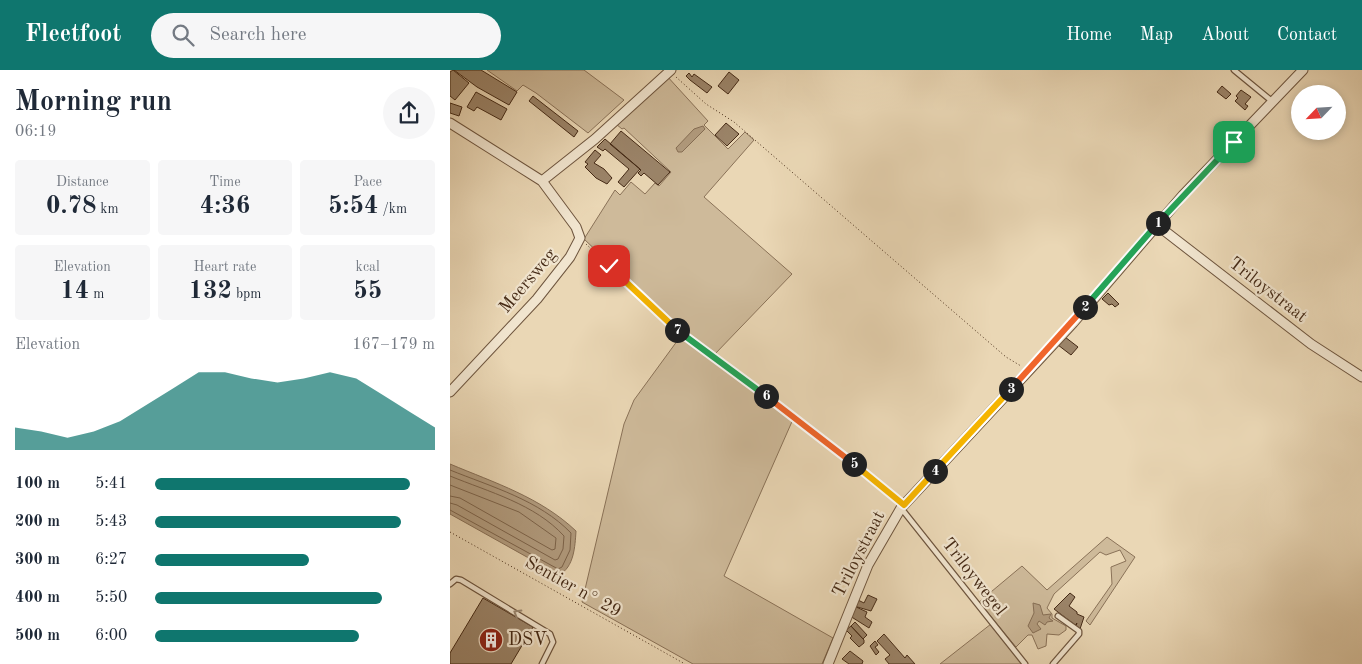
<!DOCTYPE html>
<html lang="en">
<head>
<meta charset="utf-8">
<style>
  :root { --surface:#fff; --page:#f6f6f7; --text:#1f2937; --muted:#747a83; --accent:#0f766e }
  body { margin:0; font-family:"Old Standard TT",serif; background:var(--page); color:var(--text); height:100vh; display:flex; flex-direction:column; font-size:19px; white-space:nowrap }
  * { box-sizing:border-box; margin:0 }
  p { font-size:16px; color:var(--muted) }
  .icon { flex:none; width:28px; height:28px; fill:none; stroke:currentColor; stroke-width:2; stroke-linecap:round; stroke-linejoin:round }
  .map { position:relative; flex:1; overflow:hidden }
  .drawer { display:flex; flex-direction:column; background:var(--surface); width:450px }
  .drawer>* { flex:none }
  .needle { width:32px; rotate:245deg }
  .tools { position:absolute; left:841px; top:15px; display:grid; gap:10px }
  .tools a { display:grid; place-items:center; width:55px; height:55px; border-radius:50%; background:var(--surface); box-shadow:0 2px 8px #0003; font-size:25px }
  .pin { position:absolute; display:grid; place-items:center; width:42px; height:42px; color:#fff; margin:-21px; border-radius:10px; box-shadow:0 2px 8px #0006 }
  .km { position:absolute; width:25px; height:25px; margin:-12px; border-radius:50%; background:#222; color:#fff; font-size:14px; line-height:25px; text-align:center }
  .round { display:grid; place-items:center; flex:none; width:52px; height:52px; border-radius:26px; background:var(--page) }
  .overview { display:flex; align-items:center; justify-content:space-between; height:85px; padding:0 15px }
  h1 { font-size:28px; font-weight:800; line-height:38px }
  .stats { display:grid; grid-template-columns:repeat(3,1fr); gap:8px; height:85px; padding:5px 15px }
  .stats div { display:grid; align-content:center; border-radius:5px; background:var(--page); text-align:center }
  .stats b { font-size:25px; font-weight:800 }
  .stats small { font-size:14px; font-weight:400 }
  .stats p { font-size:14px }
  .chart { height:140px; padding:10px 15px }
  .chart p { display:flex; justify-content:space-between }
  .chart svg { width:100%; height:90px; margin-top:5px; fill:var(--accent); opacity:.7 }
  ul { padding:0 15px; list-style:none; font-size:16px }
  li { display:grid; grid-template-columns:80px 60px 1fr; align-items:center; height:38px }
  li i { height:12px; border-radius:6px; background:var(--accent) }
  header { display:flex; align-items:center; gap:30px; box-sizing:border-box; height:70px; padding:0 25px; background:var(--accent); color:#fff }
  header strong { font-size:24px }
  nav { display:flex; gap:28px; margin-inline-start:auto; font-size:18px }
  .search { width:350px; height:45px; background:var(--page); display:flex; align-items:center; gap:12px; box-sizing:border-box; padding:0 18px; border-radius:28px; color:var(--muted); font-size:19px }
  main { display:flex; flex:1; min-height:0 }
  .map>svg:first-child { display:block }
</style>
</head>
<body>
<header>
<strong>Fleetfoot</strong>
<div class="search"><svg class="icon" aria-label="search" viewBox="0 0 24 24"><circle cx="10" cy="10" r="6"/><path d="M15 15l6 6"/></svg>Search here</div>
<nav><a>Home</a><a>Map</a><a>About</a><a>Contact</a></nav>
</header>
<main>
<section class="drawer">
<div class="overview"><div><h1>Morning run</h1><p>06:19</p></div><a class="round"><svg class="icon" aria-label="share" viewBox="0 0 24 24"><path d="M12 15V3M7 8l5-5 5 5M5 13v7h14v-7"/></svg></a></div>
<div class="stats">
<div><p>Distance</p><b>0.78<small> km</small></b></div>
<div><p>Time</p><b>4:36</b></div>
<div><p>Pace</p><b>5:54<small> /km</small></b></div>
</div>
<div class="stats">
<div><p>Elevation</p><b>14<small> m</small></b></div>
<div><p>Heart rate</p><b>132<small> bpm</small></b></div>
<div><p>kcal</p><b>55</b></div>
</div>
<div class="chart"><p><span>Elevation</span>167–179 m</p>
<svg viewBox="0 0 160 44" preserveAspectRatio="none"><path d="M0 44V33L10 35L20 38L30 35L40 30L50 22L60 14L70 6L80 6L90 9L100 11L110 9L120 6L130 9L140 17L150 25L160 33V44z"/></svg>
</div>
<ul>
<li><b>100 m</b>5:41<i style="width:91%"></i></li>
<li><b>200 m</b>5:43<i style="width:88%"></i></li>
<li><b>300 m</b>6:27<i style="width:55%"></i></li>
<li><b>400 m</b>5:50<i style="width:81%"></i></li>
<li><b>500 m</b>6:00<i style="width:73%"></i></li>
</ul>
</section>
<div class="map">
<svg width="912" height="594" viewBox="0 0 912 594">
  <rect width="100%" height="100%" fill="#ead7b5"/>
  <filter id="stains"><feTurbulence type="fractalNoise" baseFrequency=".004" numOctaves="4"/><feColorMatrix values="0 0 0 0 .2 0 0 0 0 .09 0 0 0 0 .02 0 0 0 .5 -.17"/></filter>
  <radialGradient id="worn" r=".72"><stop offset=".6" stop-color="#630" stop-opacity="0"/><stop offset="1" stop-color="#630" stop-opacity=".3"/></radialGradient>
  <!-- green -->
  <path fill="#ceba9a" stroke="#8a7258" d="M37,0H134L174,30L138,63L86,23L73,15L67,21Z
    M216,5L258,51L254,55L278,79L295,62L304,70L254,127L342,204L264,285L344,347L274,506L383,568L372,594H243L132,532L174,354L184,330L233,263L134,169L165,120L170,125L181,112L195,124L205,113L209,116L221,102L174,58L172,59L166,54Z
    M657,467L685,487L640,555L636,551L662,514L661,497L676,491L670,480L656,485L650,482L604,524L597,538L602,544V548L616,556V560L609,565L597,564L596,576L588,579L582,565H578L566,577L529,532L572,496L597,520Z
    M541,554L573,594H490Z"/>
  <!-- water -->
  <path fill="#b29c7f" stroke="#866e55" d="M253,56L255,59L232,82H228L226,78L244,59Z
    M0,394C45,413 90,427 126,461C125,477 124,497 109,505L0,444Z
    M583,533L590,535L593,545L601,544L599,548L603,551L597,552L595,555L589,551L587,554L591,559L583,563L578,556L584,543Z"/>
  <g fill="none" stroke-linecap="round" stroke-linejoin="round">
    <!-- shore -->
    <path stroke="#7c634a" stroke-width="1" d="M0,400C42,417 89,430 121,463L120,480L112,497L108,499L0,440
      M0,406C39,422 85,434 114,466L113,479L108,489L105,490L7,435L0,433
      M0,415L69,442L106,468L105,479L102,480L10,428L0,426"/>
  </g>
  <!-- building -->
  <path fill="#9b8469" stroke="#452a16" d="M3,0L19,13L5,30L0,26V2Z
    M4,0H31L67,22L59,35L27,17Z
    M279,2L289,10L278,24L268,16Z
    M239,3L242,7L244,4L262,17L257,23L240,10L236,6Z
    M772,16L781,24L776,29L767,22Z
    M791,20L801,27L795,34L798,36L795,40L785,31L788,28L786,26Z
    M26,22L57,39L51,50L27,37L24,41L17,37Z
    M83,26L128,61L124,67L79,31Z
    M0,33L12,37L9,46L0,43Z
    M276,53L289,64L277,76L265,65Z
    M171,61L220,102L208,115L194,103L191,106L188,103L191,100L160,74Z
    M155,69L190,99L174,117L168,112L179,99L155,79L153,81L147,77Z
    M145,80L151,85L144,93L154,99L162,108L157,114L146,108L135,97L138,94L135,92Z
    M658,223L669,234L665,237L662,234L659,235L652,229Z
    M615,267L628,277L621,285L608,275Z
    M620,523L625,527L619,536L627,542V544L634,547L630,559L626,556L627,553L625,555L604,539Z
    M418,525L427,529L421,541L404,536L408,530L414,533Z
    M33,528L83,557L61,594H0V583Z
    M404,536L417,542L415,547L422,552L419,558L400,546Z
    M405,552L417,565L413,569L401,556Z
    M401,556L414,570V573L409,577L400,568L402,566L396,560Z
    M434,564L455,588L457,585L465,594H439L435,589L440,585L427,571Z
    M425,571L428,575L425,577L429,582L426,585L420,576Z
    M400,581L413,591L412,594H399L392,589Z"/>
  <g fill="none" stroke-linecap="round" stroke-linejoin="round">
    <!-- service casing -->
    <g stroke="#6e553e" stroke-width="7">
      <path id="service" d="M784,0L823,32
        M451,438L575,594
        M0,514L6,509L11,510L100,564L103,572L92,594
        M603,594L629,564V561L608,546"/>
    </g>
    <!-- minor casing -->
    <g stroke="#6e553e" stroke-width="11">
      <path id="minor" d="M0,53L92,111L126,157L130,168L120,187L87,229L0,322
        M92,111L145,69L221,0
        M707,155L861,274L912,307
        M378,594L418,495L451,438L623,253L733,125L853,0"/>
    </g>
    <!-- path -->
    <path stroke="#452a16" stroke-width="1" stroke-dasharray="1 2.5" stroke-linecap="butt" d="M226,7L256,34L284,52L556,287L571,296
      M136,174L236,268L268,288L447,429
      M0,462L235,594"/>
    <!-- service -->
    <use href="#service" stroke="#f1e5cf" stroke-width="4.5"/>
    <!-- minor -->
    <use href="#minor" stroke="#f1e5cf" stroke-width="9"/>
  </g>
  <!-- one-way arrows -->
  <defs><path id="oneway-chevron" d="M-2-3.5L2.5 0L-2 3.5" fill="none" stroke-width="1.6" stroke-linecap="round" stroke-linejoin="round" transform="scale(1.25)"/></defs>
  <use stroke="#9b8872" href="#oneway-chevron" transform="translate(67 543) rotate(-149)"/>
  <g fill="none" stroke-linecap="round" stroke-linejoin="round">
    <!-- split-1 casing -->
    <g stroke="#fff" stroke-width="10">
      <path id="split-1" d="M708,153L784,72"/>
    </g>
    <!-- split-2 casing -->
    <g stroke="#fff" stroke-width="10">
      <path id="split-2" d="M635,237L708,153"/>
    </g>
    <!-- split-3 casing -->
    <g stroke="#fff" stroke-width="10">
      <path id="split-3" d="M561,319L635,237"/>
    </g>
    <!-- split-4 casing -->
    <g stroke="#fff" stroke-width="10">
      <path id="split-4" d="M485,401L561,319"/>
    </g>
    <!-- split-5 casing -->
    <g stroke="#fff" stroke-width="10">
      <path id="split-5" d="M404,394L454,435L485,401"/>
    </g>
    <!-- split-6 casing -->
    <g stroke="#fff" stroke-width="10">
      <path id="split-6" d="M316,326L404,394"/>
    </g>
    <!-- split-7 casing -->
    <g stroke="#fff" stroke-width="10">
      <path id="split-7" d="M227,260L316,326"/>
    </g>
    <!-- split-8 casing -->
    <g stroke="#fff" stroke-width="10">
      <path id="split-8" d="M159,196L227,260"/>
    </g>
    <!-- split-1 -->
    <use href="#split-1" stroke="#22a559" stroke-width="6"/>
    <!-- split-2 -->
    <use href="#split-2" stroke="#22a559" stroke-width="6"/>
    <!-- split-3 -->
    <use href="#split-3" stroke="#f0652b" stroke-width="6"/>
    <!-- split-4 -->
    <use href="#split-4" stroke="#f5b400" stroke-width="6"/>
    <!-- split-5 -->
    <use href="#split-5" stroke="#f5b400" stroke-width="6"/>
    <!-- split-6 -->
    <use href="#split-6" stroke="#f0652b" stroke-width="6"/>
    <!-- split-7 -->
    <use href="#split-7" stroke="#22a559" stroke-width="6"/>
    <!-- split-8 -->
    <use href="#split-8" stroke="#f5b400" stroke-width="6"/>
  </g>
  <!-- icons -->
  <defs>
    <g id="building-disc" transform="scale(1.25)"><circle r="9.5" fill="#8f2418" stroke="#f1e5cf"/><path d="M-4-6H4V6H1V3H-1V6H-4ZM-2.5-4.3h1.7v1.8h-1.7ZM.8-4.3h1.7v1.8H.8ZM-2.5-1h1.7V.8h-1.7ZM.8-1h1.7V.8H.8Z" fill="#fff"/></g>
  </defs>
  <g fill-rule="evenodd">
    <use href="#building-disc" x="41" y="570"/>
  </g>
  <g text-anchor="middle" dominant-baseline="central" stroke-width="4.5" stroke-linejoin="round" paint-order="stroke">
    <!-- street labels -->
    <g font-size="18" fill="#452a16" stroke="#f1e5cf">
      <text transform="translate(78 211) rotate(-50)">Meersweg</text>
      <text transform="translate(818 220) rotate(38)">Triloystraat</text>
      <text transform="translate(409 484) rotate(-63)">Triloystraat</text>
      <text transform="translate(524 507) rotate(52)">Triloywegel</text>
      <text transform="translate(123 517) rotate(29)">Sentier n° 29</text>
    </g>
    <!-- poi labels -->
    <g font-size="18" fill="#452a16" stroke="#f1e5cf" text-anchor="start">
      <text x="58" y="570">DSV</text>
    </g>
  </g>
  <rect width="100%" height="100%" filter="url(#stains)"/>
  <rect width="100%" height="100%" fill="url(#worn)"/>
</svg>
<div class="tools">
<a><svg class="needle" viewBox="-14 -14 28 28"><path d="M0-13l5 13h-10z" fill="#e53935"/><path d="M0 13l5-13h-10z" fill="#747a83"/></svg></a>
</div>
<div class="pin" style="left:784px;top:72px;background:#1e9e55"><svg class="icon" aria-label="arrive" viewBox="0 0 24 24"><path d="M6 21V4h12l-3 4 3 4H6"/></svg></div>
<div class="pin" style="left:159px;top:196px;background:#d93025"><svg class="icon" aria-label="check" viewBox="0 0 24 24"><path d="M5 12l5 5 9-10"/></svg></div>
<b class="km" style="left:708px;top:153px">1</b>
<b class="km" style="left:635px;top:237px">2</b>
<b class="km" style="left:561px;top:319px">3</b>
<b class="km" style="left:485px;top:401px">4</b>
<b class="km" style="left:404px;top:394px">5</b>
<b class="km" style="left:316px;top:326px">6</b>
<b class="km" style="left:227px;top:260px">7</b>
</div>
</main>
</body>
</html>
